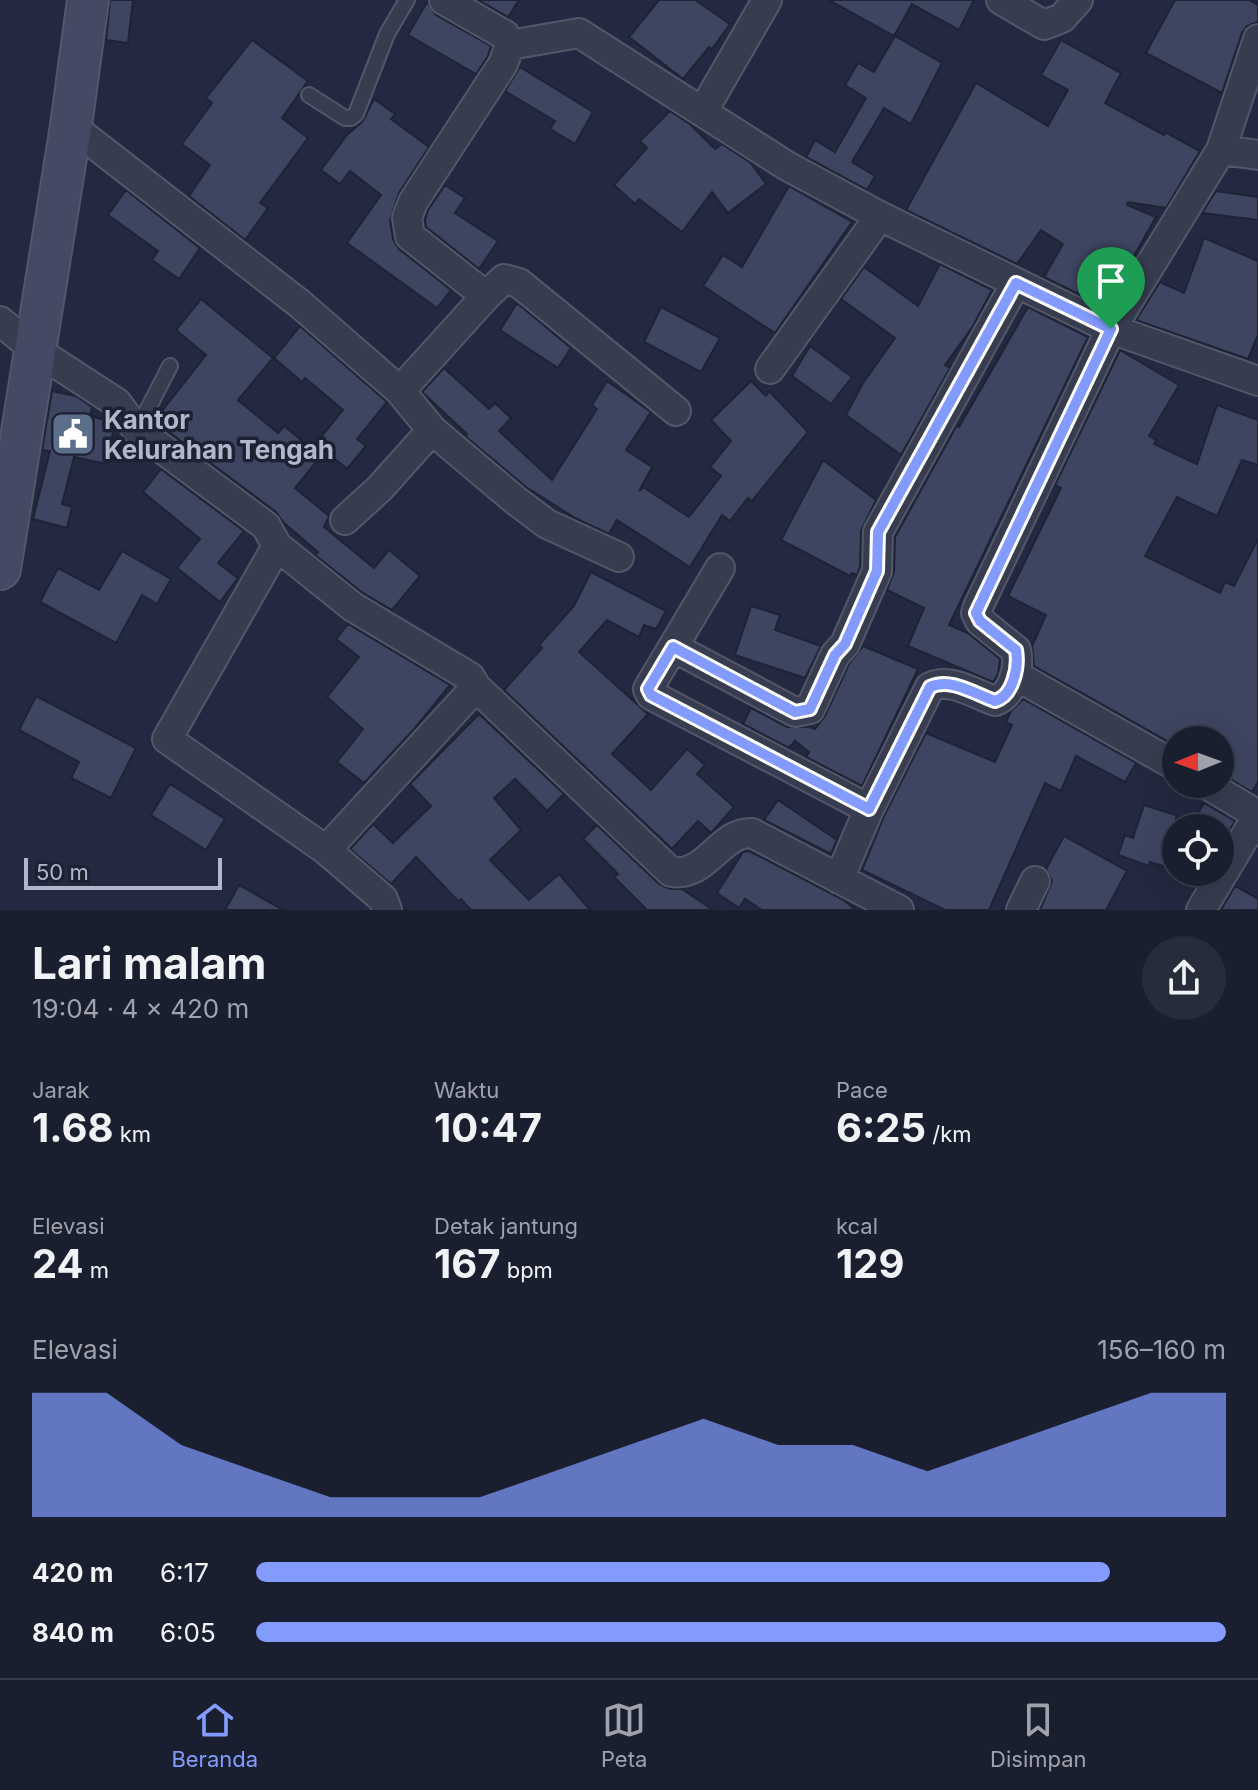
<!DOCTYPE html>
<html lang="id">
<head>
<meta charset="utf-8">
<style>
  :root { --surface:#1a1f30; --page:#272c3c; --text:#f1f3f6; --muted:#9fa2ab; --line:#383d4c; --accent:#839bff }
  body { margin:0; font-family:Inter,sans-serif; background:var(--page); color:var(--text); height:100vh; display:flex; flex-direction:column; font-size:30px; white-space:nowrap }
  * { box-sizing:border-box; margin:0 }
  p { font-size:26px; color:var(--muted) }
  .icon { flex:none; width:44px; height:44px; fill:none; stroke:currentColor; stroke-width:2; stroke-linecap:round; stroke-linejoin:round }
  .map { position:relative; height:910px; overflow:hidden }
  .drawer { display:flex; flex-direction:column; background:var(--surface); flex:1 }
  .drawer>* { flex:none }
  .needle { width:52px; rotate:269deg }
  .controls { position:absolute; left:1162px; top:726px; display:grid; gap:16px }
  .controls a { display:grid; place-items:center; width:72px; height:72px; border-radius:50%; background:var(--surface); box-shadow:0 8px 32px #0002,0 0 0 2px var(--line); font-size:40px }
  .scale { position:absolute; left:24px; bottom:20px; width:198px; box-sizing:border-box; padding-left:8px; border:4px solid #b3b7ca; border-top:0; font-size:22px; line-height:28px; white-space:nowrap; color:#b3b7ca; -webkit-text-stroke:6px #1c2134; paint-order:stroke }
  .pin { position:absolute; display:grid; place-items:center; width:68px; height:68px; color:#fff; margin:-82px -34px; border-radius:50% 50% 50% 0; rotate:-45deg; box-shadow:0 0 8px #0007 }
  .pin .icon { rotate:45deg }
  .round { display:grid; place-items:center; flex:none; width:84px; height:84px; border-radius:42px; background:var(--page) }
  .head { display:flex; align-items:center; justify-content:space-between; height:136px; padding:0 32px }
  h1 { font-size:44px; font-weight:700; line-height:60px }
  .metrics { display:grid; grid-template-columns:repeat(3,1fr); gap:12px; height:136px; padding:8px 32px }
  .metrics div { display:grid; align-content:center }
  .metrics b { font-size:40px; font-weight:700 }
  .metrics small { font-size:22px; font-weight:400 }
  .metrics p { font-size:22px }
  .chart { height:224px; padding:16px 32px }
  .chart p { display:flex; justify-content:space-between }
  .chart svg { width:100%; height:144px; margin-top:8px; fill:var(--accent); opacity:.7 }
  ul { padding:0 32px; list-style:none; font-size:26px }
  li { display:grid; grid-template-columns:128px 96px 1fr; align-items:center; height:60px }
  li i { height:20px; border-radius:10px; background:var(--accent) }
  .dock { display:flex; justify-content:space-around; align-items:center; height:112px; border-top:2px solid var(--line); background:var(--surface); font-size:22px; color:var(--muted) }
  .dock a { display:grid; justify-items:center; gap:4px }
  .dock .active { color:var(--accent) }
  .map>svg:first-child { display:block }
</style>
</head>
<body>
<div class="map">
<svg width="1258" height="910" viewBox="0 0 1258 910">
  <rect width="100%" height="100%" fill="#222940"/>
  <!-- building -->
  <path fill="#3e4560" stroke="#1e2336" stroke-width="2" d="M110,0H133L128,43L106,40Z
    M478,0H519L508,17Z
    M659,0H695L730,24L712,49L709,47L683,79L629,37Z
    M829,0H974L959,30L912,4L894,36Z
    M1175,0H1249L1258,5V22L1247,26L1242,33L1222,93L1146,53Z
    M427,2L436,15L491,46L488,56L476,74L408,35Z
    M895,36L942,63L911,124L884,108L852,162L875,176L867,190L806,157L815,140L835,152L866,98L845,85L858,63L874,72Z
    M252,40L308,81L282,118L308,138L260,203L268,208L245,240L189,196L210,165L182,144L212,103L206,98Z
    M1061,40L1121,73L1105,103L1164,135L1165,132L1200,151L1166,208L1128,202L1127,205L1156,217L1105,307L1044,277L1063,244L1041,230L1017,264L906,210L976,83L1048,126L1068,90L1041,75Z
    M520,67L593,112L575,144L550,129L555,121L505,91Z
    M374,99L395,114L391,119L429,147L399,193L390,221L393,239L399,249L451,290L437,308L347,243L381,195L350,171L340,184L321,170L347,135L363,121Z
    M670,111L691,125L715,149L722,144L751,163L766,184L728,213L712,192L682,232L639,199L635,204L614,185L647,148L640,141Z
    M445,185L465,198L455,213L498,241L479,269L426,227L425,220L428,210Z
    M789,186L852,222L775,333L703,286L723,255L742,267Z
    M126,190L200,248L179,279L152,260L158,251L108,215Z
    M1216,191L1258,197V220L1202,213Z
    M1204,238L1258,261V335L1248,359L1136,320L1160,282L1184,293Z
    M940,264L992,290L973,326L945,365L950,368L901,455L846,415L863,383L895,338L841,299L864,267L918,306Z
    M201,299L273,358L238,400L278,433L284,426L321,456L295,488L329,516L324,527L374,568L389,550L420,576L392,610L363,593L315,555L318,552L284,523L276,512L154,421L206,355L176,330Z
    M517,303L571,348L558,368L500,330Z
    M661,307L720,338L701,372L644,342Z
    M1028,307L1088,337L949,625L968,633L1000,659L998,674L993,682L908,646L924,608L887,590L894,572L895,537L957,425L959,427Z
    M300,326L387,402L357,439L366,446L347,469L316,443L343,410L305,378L302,382L274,358Z
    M810,346L852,377L831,404L792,376Z
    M1120,350L1179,385L1149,436L1156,440L1154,444L1197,464L1217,405L1258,420V465L1242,460L1217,516L1177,497L1145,556L1220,593L1225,582L1234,586L1258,539V782L1252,792L1220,773V740H1176V746L1034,666L1032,646L1046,615L1008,596L1061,488L1055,485Z
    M444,368L489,409L495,403L511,418L499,431L552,480L597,409L592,405L607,381L651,412L626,450L652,467L639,491L643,487L689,517L721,476L710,467L731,441L711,420L751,381L766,396L769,391L808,432L752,501L748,498L730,521L722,515L690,567L617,520L609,534L575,518L526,487L465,436L467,434L422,392Z
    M52,391L76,396L92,407L90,416L109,421L114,427L106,464L74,457L62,504L72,507L67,528L33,519L50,451L42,450Z
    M823,460L876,500L861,531L860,567L857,575L852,573L850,576L781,540Z
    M161,469L244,531L218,563L238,578L220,602L177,568L200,539L143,492Z
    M122,551L171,579L157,604L142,595L116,643L40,602L58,568L99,590Z
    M591,572L666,611L656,629L644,625L639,637L607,620L579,652L648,714L612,754L651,790L687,749L705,765L697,774L734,807L711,833L698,821L672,849L504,690L542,648L539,645L574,606Z
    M751,606L780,615L775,630L821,646L805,678L735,655Z
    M348,624L450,685L415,728L364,783L337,762L363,729L327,697L359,657L336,639Z
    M863,646L918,669L862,786L806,757L809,752L795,741L789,748L743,724L751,708L787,727H809L815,729L825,716L849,664Z
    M36,696L136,748L111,798L71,778L79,762L19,730Z
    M1023,699L1136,763L1125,782L1076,756L1061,791L1045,783L989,910H945L862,870L884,816L926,733L995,762L1012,725L1006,722L1011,711Z
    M479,714L564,794L547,811L515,779L494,798L521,830L490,860L529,900L559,874L590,910H471L461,899L458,901L416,857L391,884L350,849L373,824L393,843L431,806L410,784Z
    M170,784L225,819L206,850L151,815Z
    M778,800L837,840L831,854L764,820Z
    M1204,803L1235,821L1227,834L1196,816Z
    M1144,805L1176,815V870L1150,862L1149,866L1118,855L1125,835L1133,838Z
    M597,825L659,884L670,889H682L713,910H647L614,877L618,874L583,839Z
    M1064,836L1127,871L1106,910H1040L1052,881L1046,869Z
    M749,851L842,899L856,910H762L745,899L739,908L717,893L743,852Z
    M239,885L283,910H225Z
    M1235,886L1258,899V910H1221Z"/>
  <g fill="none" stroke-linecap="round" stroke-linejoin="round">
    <!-- service casing -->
    <g stroke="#52576a" stroke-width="18">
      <path id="service" d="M309,95L345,118H351L356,114L387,34L407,0
        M137,430L170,366"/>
    </g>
    <!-- minor casing -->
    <g stroke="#52576a" stroke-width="32">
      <path id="minor" d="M444,0L505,35L510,45L503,64L413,202L407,218L410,236L486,296
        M1001,0L1044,25L1062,18L1078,0
        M510,45L579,33L787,166L880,216L1111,329L1258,381
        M703,111L767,0
        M71,126L300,304L400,391L432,430L515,500L547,524L619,557
        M1221,150L1258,155
        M0,321L34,349L117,403L137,430L266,526L277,546L353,607L470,677L476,687L671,872C708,877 719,832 752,833L899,910
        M770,369L880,216
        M400,391L486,296L504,279L519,283L676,411
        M345,520L380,488L432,430
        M277,546L167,739L326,850L383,899L387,910
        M720,568L648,689L651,695L869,809L839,879
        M673,647L795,712L810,709L835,655L845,644L877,571L878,532L1016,283
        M1015,675L1176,766
        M1206,784L1258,815
        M869,809L930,687C950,677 975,694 995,701C1013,695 1020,667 1016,650L980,621L976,613L978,607L1111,329L1221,150L1258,39
        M326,850L476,687
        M1021,910L1035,881
        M1201,910L1258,815"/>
    </g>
    <!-- secondary casing -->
    <g stroke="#52576a" stroke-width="44">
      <path id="secondary" d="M0,569L71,126L88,0"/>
    </g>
    <!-- service -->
    <use href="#service" stroke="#373c4f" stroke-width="14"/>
    <!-- minor -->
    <use href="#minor" stroke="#373c4f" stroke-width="28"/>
    <!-- secondary -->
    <use href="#secondary" stroke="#444a63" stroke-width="40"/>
  </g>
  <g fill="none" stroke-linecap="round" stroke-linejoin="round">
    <!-- route casing -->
    <g stroke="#fff" stroke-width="16">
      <path id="route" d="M1016,283L1111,329L976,613L980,621L1016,650C1019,667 1013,696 995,701C975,694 950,677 930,687L869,809L651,695L648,689L673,647L795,712L810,709L835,655L845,644L877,571L878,532Z"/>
    </g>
    <!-- route -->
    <use href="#route" stroke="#839bff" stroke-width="10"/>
  </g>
  <!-- icons -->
  <defs>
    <g id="civic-square" transform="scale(2.3)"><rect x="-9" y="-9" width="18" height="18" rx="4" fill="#5c6f8a" stroke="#1c2134"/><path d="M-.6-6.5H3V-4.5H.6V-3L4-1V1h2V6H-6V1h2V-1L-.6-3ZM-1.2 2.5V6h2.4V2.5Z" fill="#fff"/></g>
  </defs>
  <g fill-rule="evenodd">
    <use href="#civic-square" x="73" y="434"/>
  </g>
  <g text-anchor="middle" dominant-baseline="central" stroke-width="7" stroke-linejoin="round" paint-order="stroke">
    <!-- poi labels -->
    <g font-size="26" font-weight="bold" fill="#b3b7ca" stroke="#1c2134" text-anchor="start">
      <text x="104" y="419">Kantor<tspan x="104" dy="30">Kelurahan Tengah</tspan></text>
    </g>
  </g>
</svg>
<div class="controls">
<a><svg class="needle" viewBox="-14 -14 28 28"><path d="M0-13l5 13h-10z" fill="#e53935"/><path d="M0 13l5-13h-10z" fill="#9fa2ab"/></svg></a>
<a><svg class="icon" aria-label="locate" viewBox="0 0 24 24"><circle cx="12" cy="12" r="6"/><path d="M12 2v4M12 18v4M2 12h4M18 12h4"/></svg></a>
</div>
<div class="scale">50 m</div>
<div class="pin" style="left:1111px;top:329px;background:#1e9e55"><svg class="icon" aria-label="arrive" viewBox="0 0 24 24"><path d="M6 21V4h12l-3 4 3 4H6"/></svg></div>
</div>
<section class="drawer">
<div class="head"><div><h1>Lari malam</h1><p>19:04 · 4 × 420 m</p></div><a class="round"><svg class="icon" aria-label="share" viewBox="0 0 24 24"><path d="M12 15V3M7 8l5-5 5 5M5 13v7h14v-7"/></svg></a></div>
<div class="metrics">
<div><p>Jarak</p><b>1.68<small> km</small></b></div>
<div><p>Waktu</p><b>10:47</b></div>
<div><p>Pace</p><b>6:25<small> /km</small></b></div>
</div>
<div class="metrics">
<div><p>Elevasi</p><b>24<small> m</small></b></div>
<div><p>Detak jantung</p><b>167<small> bpm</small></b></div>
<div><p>kcal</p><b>129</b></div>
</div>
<div class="chart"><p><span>Elevasi</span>156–160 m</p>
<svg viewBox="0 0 160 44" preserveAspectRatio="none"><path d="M0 44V6L10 6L20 22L30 30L40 38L50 38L60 38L70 30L80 22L90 14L100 22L110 22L120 30L130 22L140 14L150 6L160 6V44z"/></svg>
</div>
<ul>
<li><b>420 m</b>6:17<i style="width:88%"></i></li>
<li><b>840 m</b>6:05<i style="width:100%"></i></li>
</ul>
</section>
<nav class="dock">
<a class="active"><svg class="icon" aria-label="home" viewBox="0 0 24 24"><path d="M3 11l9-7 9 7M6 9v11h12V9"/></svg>Beranda</a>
<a><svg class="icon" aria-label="map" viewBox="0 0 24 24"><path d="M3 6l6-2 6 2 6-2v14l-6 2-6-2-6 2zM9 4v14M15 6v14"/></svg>Peta</a>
<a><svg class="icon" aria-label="saved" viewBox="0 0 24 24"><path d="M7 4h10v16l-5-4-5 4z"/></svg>Disimpan</a>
</nav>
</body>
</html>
